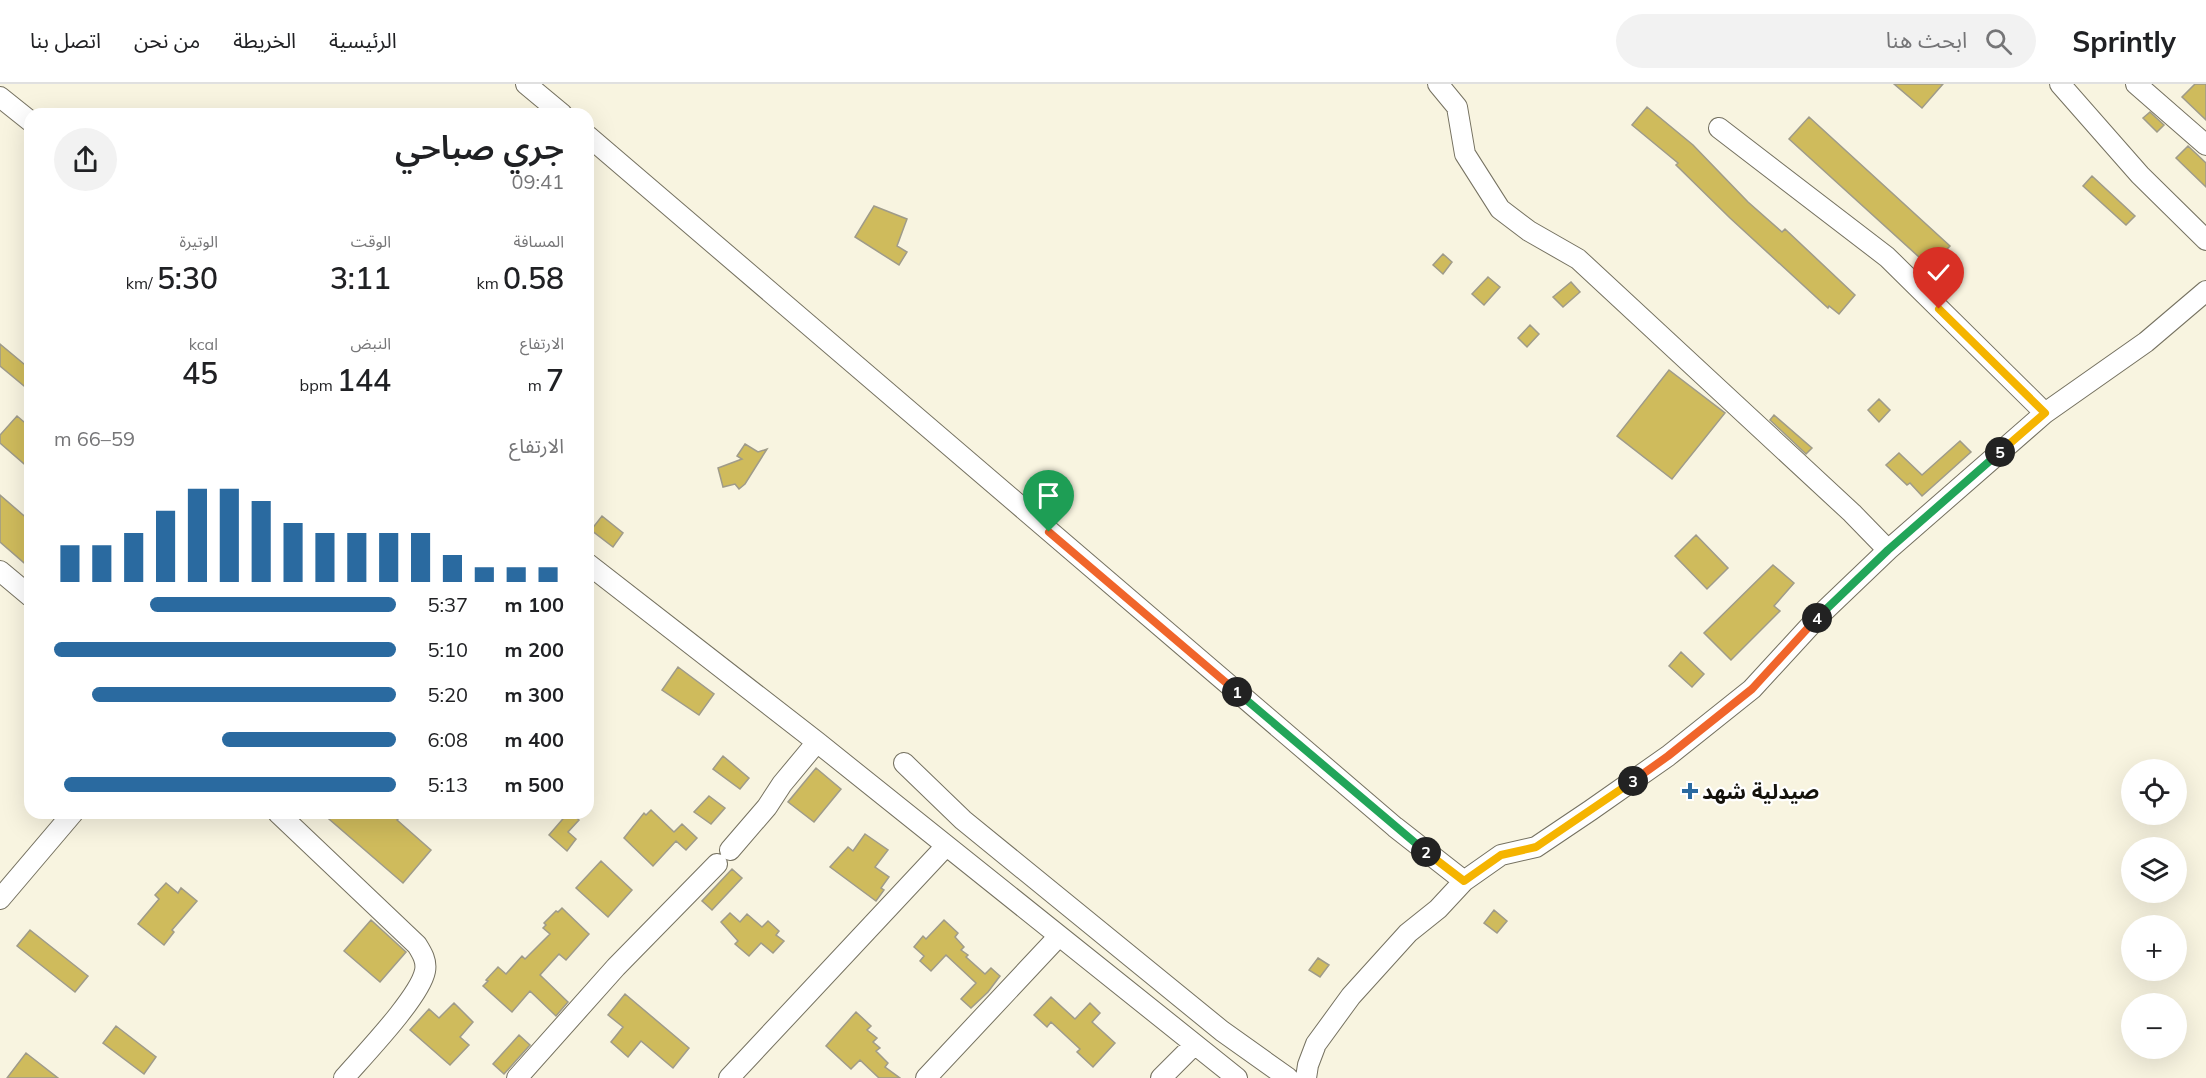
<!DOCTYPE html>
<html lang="ar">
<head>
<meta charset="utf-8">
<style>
  :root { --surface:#fff; --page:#f2f2f2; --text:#202124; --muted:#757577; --line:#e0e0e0; --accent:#2a6aa0 }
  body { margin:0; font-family:Mulish,"Noto Sans Arabic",sans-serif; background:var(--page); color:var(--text); direction:rtl; height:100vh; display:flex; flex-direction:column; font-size:22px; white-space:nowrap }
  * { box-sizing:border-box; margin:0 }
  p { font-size:20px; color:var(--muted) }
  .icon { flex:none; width:33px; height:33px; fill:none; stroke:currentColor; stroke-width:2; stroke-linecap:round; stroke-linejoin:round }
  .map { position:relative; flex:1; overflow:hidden; direction:ltr }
  .panel { position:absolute; left:24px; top:24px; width:570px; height:711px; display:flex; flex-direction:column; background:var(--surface); border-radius:18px; box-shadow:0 6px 24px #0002; direction:rtl }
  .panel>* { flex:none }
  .controls { position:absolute; left:2121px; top:675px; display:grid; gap:12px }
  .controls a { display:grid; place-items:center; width:66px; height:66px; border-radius:50%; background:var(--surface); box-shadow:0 6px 24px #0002; font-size:30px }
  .pin { position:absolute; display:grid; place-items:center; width:51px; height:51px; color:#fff; margin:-62px -26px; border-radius:50% 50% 50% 0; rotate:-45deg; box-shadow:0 0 6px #0007 }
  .pin .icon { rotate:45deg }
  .km { position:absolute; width:30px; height:30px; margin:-15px; border-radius:50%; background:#222; color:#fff; font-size:16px; line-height:30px; text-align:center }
  .round { display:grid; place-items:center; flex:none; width:63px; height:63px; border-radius:32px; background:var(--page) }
  .summary { display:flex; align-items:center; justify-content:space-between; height:102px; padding:0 30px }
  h1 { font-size:33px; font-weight:600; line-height:45px }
  .figures { display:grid; grid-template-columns:repeat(3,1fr); gap:9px; height:102px; padding:6px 30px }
  .figures div { display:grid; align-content:center }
  .figures b { font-size:30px; font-weight:600 }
  .figures small { font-size:16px; font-weight:400 }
  .figures p { font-size:16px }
  .chart { height:168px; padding:12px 30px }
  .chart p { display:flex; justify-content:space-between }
  .chart svg { width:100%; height:108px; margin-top:6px; stroke:var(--accent); stroke-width:6 }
  ul { padding:0 30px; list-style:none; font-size:20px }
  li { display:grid; grid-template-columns:96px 72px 1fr; align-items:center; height:45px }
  li i { height:15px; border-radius:8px; background:var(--accent) }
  header { display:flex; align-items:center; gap:36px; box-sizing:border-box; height:84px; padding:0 30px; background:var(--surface); border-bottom:2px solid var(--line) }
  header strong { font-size:28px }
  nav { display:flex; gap:33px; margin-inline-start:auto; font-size:21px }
  .search { width:420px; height:54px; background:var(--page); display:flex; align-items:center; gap:15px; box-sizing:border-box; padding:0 21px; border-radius:33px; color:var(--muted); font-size:22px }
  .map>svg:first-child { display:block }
</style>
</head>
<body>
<header>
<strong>Sprintly</strong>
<div class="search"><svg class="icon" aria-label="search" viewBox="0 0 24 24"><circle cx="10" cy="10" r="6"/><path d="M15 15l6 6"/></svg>ابحث هنا</div>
<nav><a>الرئيسية</a><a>الخريطة</a><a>من نحن</a><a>اتصل بنا</a></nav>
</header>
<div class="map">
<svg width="2206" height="994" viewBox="0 0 2206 994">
  <rect width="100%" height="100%" fill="#f8f4e0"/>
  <!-- building -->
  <path fill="#cfbb5c" stroke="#9f9b89" stroke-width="1.5" d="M1894,0H1943L1922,24Z
    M2195,0H2206V36L2182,13Z
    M1647,23L1693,61L1748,118L1782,148L1785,145L1855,211L1839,230L1829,222L1828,224L1730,134L1676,81L1678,79L1632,41Z
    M2150,28L2164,41L2157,48L2143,34Z
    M1809,33L1950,162L1930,183L1789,55Z
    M2188,62L2206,79V103L2176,74Z
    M2092,92L2135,132L2126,141L2083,102Z
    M874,122L907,135L897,162L907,168L899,181L855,153Z
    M1443,170L1452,178L1443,190L1433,181Z
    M1488,193L1500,203L1484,221L1472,210Z
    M1571,198L1580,208L1563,223L1553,213Z
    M1530,241L1539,250L1527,263L1518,254Z
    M0,260L30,285V307L0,282Z
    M1669,286L1725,329L1672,395L1617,352Z
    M1879,315L1890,326L1879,338L1868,326Z
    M1774,331L1812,364L1806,370L1770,336Z
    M17,332L30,343V385L0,359V351Z
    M1960,357L1971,368L1922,412L1910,399L1907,401L1886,381L1899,369L1922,391Z
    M745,360L758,368L767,365L745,400L739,405L735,400L723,403L718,384L742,375L737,372Z
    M0,411L30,437V484L0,458Z
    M602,432L623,449L613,463L591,446Z
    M1696,451L1728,484L1707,505L1675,472Z
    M1773,481L1794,499L1774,522L1780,527L1731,576L1704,549Z
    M1681,568L1704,590L1692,603L1669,582Z
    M678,583L714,610L699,631L662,606Z
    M723,672L749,694L740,705L713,685Z
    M816,684L841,705L814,738L788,718Z
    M709,712L725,724L711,740L694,728Z
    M651,726L674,748L682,740L697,754L686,766L676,757L653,782L624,754L644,729L646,731Z
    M322,729H404L397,736L431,766L403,799Z
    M568,729H571L579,736L568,748L576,755L567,767L549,751Z
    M865,750L888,766L875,783L889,793L881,804L884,806L876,817L830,783L848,763L853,767Z
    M601,777L632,806L608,833L576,804Z
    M732,785L742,794L712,826L702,817Z
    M166,799L178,809L181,804L197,817L172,846L174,848L164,861L138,840L159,815L155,811Z
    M562,824L589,850L566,876L559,870L540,891L568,918L556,932L530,907L512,928L483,902L488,897L486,896L498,883L506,890L522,872L525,875L550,850L543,844L546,841L544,839L556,827L558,828Z
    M1494,826L1507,837L1497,849L1484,839Z
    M730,829L740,838L747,830L762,843L768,837L779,847L776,851L784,857L773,869L761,859L749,872L735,860L738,857L721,838Z
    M371,836L406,868L380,898L344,867Z
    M944,836L958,849L955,853L964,863L961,866L968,871L966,873L985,890L991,884L1000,892L988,908L971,924L961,915L976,899L946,871L931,887L920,877L924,872L914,863L923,852L926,855Z
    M30,846L88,892L75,908L17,862Z
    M1318,874L1329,881L1320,893L1309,886Z
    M625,910L689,964L673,984L641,957L628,973L611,958L623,943L608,931Z
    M1051,913L1075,935L1090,919L1100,929L1092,938L1115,959L1093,983L1077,968L1080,965L1051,938L1047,943L1034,931Z
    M454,919L473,938L460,953L469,961L450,981L410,946L429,925L439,934Z
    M856,928L871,942L867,946L877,954L873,958L880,964L876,967L888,979L885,983L900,994H879L860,976L851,985L826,962Z
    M116,942L156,973L144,990L103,959Z
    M519,951L530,961L504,990L493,980Z
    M26,969L58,994H7Z"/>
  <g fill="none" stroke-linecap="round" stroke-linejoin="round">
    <!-- street casing -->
    <g stroke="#757160" stroke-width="22">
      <path id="street" d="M526,0L562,30
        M1438,0L1457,23L1465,70L1500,125L1529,147L1578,175L1852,429L1888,466
        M2060,0L2140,91L2206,156
        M2136,0L2206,61
        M0,13L30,37
        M1719,44L1887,173L2045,329
        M588,52L1395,743L1464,797
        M588,480L817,658L1237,994
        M0,487L30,512
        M904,679L963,736L1222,947L1288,994
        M278,729L417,861C422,869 427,877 425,887C420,913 363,972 344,994
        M730,766L767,723L782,700L817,658
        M0,815L73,729
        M517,994L616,883L717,780
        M729,994L946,762
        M926,994L1059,852
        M1161,994L1194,961
        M1306,994L1308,981L1316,960L1351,912L1408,849L1438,825L1464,797L1501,771L1536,763L1591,726L1668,672L1752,605L1821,530L1888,466L2045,329L2146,258L2206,207"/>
    </g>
    <!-- street -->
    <use href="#street" stroke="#fff" stroke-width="20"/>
  </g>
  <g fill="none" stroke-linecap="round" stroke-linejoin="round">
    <!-- split-1 casing -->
    <g stroke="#fff" stroke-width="12">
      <path id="split-1" d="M1049,448L1237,608"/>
    </g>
    <!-- split-2 casing -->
    <g stroke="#fff" stroke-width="12">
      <path id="split-2" d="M1237,608L1426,768"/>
    </g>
    <!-- split-3 casing -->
    <g stroke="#fff" stroke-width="12">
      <path id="split-3" d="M1426,768L1464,797L1501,771L1536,763L1633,697"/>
    </g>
    <!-- split-4 casing -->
    <g stroke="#fff" stroke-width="12">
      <path id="split-4" d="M1633,697L1668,672L1752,605L1817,534"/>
    </g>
    <!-- split-5 casing -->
    <g stroke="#fff" stroke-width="12">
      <path id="split-5" d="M1817,534L1888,466L2000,368"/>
    </g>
    <!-- split-6 casing -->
    <g stroke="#fff" stroke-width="12">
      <path id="split-6" d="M1939,225L2045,329L2000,368"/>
    </g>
    <!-- split-1 -->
    <use href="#split-1" stroke="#f0652b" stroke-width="8"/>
    <!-- split-2 -->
    <use href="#split-2" stroke="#22a559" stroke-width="8"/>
    <!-- split-3 -->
    <use href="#split-3" stroke="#f5b400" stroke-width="8"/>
    <!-- split-4 -->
    <use href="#split-4" stroke="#f0652b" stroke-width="8"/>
    <!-- split-5 -->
    <use href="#split-5" stroke="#22a559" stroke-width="8"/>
    <!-- split-6 -->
    <use href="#split-6" stroke="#f5b400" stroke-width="8"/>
  </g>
  <!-- markers -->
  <path fill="#2a6aa0" stroke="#fff" stroke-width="2" d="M1687 698h6v6h6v6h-6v6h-6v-6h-6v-6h6z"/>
  <g text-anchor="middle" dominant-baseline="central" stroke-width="4.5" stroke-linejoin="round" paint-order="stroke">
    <!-- poi labels -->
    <g font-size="21" font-weight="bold" fill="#14120c" stroke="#fff" text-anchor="start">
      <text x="1702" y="707">صيدلية شهد</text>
    </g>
  </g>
</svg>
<div class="controls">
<a><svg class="icon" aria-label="locate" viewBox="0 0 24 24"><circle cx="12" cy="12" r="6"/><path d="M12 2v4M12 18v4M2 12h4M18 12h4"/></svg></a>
<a><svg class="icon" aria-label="layers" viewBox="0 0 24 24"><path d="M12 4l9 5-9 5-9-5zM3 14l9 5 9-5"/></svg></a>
<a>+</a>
<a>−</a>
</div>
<div class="pin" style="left:1049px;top:448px;background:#1e9e55"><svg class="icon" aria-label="arrive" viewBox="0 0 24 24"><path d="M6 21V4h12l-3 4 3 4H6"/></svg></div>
<div class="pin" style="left:1939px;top:225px;background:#d93025"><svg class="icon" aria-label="check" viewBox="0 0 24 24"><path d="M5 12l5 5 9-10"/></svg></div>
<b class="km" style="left:1237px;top:608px">1</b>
<b class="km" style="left:1426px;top:768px">2</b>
<b class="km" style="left:1633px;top:697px">3</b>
<b class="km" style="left:1817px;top:534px">4</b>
<b class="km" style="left:2000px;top:368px">5</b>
<section class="panel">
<div class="summary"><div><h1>جري صباحي</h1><p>09:41</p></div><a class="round"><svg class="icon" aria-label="share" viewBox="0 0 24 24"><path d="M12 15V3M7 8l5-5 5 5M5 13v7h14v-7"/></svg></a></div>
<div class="figures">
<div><p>المسافة</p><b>0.58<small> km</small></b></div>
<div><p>الوقت</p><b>3:11</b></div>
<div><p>الوتيرة</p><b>5:30<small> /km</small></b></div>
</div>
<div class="figures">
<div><p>الارتفاع</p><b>7<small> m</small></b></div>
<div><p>النبض</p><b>144<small> bpm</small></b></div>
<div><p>kcal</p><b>45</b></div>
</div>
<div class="chart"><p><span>الارتفاع</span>59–66 m</p>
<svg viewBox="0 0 160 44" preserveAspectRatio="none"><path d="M5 44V29M15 44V29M25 44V24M35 44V15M45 44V6M55 44V6M65 44V11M75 44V20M85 44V24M95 44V24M105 44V24M115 44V24M125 44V33M135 44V38M145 44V38M155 44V38"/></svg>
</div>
<ul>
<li><b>100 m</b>5:37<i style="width:72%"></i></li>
<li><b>200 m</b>5:10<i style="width:100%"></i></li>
<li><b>300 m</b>5:20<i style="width:89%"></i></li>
<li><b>400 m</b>6:08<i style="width:51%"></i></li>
<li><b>500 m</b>5:13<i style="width:97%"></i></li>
</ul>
</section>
</div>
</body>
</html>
